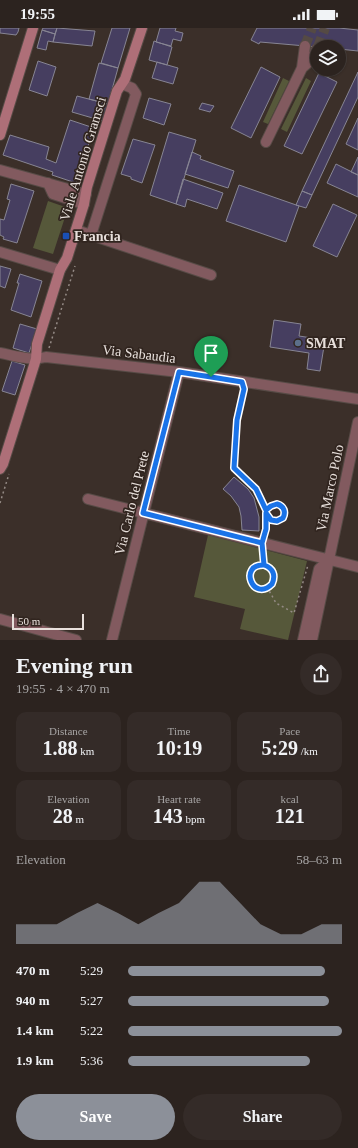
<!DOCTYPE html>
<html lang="en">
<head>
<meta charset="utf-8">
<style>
  :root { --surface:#2c231f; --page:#342b28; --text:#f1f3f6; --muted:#a6a4a4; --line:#48403d; --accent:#8c9099 }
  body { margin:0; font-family:"Times New Roman",serif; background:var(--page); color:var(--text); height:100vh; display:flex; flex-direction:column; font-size:15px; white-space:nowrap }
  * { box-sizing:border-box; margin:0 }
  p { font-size:13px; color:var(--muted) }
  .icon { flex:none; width:22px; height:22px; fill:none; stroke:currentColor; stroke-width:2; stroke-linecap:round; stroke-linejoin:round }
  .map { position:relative; height:612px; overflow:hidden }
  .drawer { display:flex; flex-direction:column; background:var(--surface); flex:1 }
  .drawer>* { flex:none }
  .buttons { position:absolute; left:310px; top:12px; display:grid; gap:8px }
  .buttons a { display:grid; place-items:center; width:36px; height:36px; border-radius:50%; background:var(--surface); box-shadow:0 1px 3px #0004,0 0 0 1px var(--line); font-size:20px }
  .scale { position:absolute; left:12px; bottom:10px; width:72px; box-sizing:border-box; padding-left:4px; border:2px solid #e8e0dc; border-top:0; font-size:11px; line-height:14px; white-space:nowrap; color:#e8e0dc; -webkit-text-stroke:3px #31251f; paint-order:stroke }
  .pin { position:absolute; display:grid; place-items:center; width:34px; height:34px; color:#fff; margin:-41px -17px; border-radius:50% 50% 50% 0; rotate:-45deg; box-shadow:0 0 4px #0007 }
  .pin .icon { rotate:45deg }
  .round { display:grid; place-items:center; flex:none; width:42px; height:42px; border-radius:21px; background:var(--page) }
  .head { display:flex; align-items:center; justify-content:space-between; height:68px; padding:0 16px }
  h1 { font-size:22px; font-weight:700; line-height:30px }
  .stats { display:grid; grid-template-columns:repeat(3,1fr); gap:6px; height:68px; padding:4px 16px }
  .stats div { display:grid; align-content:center; border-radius:10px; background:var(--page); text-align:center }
  .stats b { font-size:20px; font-weight:700 }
  .stats small { font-size:11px; font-weight:400 }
  .stats p { font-size:11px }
  .chart { height:112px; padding:8px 16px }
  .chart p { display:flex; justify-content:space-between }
  .chart svg { width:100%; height:72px; margin-top:4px; fill:var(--accent); opacity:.7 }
  .button { display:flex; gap:8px; margin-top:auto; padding:8px 16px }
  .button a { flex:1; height:46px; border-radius:24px; background:var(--accent); color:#fff; font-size:16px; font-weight:700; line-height:46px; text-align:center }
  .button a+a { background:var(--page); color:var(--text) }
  ul { padding:0 16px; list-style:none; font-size:13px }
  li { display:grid; grid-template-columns:64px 48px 1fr; align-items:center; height:30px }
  li i { height:10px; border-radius:5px; background:var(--accent) }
  .status { display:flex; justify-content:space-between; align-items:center; height:28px; padding:0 20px; background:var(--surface); direction:ltr }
  .status svg { height:11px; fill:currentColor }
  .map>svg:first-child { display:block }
</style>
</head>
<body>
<div class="status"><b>19:55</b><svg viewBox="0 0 49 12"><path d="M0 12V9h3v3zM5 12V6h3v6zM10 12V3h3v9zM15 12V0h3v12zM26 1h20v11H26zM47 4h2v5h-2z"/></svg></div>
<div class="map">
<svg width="358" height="612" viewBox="0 0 358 612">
  <rect width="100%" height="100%" fill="#3b2f29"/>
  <!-- green -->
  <path fill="#56583a" d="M283,50L289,53L268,96L263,94Z
    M306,50L311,53L287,104L281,101Z
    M48,173L68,180L53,226L33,220Z
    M208,507L307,533L288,612L240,601L245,581L194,569Z"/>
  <!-- building -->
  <path fill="#463e60" stroke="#878593" d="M0,0H19L18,4L16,7L0,5Z
    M43,0H57L55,6L42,2Z
    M57,0L95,3L92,18L53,14Z
    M112,0H130L118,40L101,35Z
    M160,0H176L175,3L183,5L181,13L173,11L171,18L156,14Z
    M257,0H339L358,2V23L339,21V19H317L260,14L259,16L251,12Z
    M42,2L55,6L53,14L48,13L46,22L37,20Z
    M154,13L172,19L167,37L149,32Z
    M38,33L56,39L47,68L29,62Z
    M157,34L178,40L173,56L152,50Z
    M99,35L118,40L108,76L89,71Z
    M261,39L280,49L251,110L231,100Z
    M358,44V69L312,167L302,163Z
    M319,45L337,54L302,126L284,118Z
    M77,68L108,76L103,93L72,84Z
    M149,70L171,76L164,97L143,90Z
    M202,75L214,78L210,84L199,81Z
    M358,90V122L346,116Z
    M70,92L94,100L76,155L52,147L53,144L3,127L10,107L49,119L46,131L56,135Z
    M169,104L196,112L176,176L150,167Z
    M133,111L155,117L142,155L131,151V149L121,146Z
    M192,124L201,128L200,131L234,143L228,160L185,146Z
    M358,129V147L351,144Z
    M336,136L358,147V169L327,155Z
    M183,151L223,165L217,181L187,171L185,179L176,176Z
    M11,156L34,163L17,215L3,211L4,209L0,207V191L4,192L10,172L7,171Z
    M239,157L299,178L286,214L226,193Z
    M302,163L312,167L306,180L296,177Z
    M333,176L357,187L337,229L313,218Z
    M0,238L11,241L5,260L0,258Z
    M20,246L42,253L31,289L11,282L19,255H17Z
    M274,292L301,296L299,308L325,312L320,343L307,341L309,325L270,319Z
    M20,296L37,301L29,325L13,320Z
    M12,333L25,337L15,367L2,363Z
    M234,449L248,461L254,470L259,489V503L242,502L241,488L239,479L231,468L223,461Z"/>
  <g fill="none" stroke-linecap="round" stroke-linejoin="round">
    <!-- street-tunnel -->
    <path stroke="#554a44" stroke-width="10" stroke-dasharray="10 5" stroke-linecap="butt" d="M305,18L312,0
      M318,19L325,0"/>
    <!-- street casing -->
    <g stroke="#574b46" stroke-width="12">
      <path id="street" d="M302,40L305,18
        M266,114L302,40L311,32L317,21
        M0,142L86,166
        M48,155L53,166L84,176
        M76,202L211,247
        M91,207L136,66L132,60L122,56
        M0,224L60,242
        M0,325C16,328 30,333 46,329L179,344L358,371
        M88,471L358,539
        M0,591L76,612
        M112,612L179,344
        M303,612L319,541L329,532
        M312,612L358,394"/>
    </g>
    <!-- secondary casing -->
    <g stroke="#574b46" stroke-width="12">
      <path id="secondary" d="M0,107L33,0
        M0,441L3,436L36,331L37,316L60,242L67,230L84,176L87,159L117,63L125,51L142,0"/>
    </g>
    <!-- path -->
    <path stroke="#948a85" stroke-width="1.5" stroke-dasharray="2 3" stroke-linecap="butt" d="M49,320L75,238
      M243,364L237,392L234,440C254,458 273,476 265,505
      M0,475L9,446
      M266,482L271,478L277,476C286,479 286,487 279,492H271L267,487
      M263,525L264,537L272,541L274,550L270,558L261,561C245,557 248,536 264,537
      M267,559L276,575L294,585L308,537"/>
    <!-- street -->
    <use href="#street" stroke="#825a5f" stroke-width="10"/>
    <!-- secondary -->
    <use href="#secondary" stroke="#ae6f78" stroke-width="10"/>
  </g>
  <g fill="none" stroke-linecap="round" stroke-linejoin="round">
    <!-- route casing -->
    <g stroke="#fff" stroke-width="8">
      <path id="route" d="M211,349L179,344L143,485L262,515L264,537C273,540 276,547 272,556C253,575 238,536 264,537L262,515L266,501V485L271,492L277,493L283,490C286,484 284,478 277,476L271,478L266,482L256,461L234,440L237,392L244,361L242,354L211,349"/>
    </g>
    <!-- route -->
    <use href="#route" stroke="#1a73e8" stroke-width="5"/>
  </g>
  <!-- markers -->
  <rect fill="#1a4fb4" stroke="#31251f" stroke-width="1.5" x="62" y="204" width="8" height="8" rx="2"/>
  <circle fill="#5c6f8a" stroke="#31251f" stroke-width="1.5" cx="298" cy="315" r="4"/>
  <g text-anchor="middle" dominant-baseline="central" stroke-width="3.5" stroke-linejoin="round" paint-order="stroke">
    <!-- street labels -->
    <g font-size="14" fill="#e8e0dc" stroke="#31251f">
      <text transform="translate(83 131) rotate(-73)">Viale Antonio Gramsci</text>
      <text transform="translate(139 326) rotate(7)">Via Sabaudia</text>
      <text transform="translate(330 460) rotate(-78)">Via Marco Polo</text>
      <text transform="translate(132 475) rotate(-76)">Via Carlo del Prete</text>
    </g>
    <!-- poi labels -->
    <g font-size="14" font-weight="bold" fill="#e8e0dc" stroke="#31251f" text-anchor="start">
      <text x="74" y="208">Francia</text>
      <text x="306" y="315">SMAT</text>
    </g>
  </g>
</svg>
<div class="buttons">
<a><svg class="icon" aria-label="layers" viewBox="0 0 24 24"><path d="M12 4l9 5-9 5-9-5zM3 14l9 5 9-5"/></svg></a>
</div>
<div class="scale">50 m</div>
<div class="pin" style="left:211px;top:349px;background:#1e9e55"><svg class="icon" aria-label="arrive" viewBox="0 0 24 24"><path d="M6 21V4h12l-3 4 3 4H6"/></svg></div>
</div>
<section class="drawer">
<div class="head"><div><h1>Evening run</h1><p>19:55 · 4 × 470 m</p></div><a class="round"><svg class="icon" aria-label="share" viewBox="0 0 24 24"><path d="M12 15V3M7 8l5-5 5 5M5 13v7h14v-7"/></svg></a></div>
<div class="stats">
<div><p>Distance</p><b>1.88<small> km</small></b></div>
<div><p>Time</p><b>10:19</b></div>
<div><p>Pace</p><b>5:29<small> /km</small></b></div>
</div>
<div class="stats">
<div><p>Elevation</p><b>28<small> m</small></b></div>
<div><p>Heart rate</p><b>143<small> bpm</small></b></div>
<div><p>kcal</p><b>121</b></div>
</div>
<div class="chart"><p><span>Elevation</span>58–63 m</p>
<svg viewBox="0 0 160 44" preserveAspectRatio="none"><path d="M0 44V32L10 32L20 32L30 25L40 19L50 25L60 32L70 25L80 19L90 6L100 6L110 19L120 32L130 38L140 38L150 32L160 32V44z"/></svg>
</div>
<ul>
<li><b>470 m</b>5:29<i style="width:92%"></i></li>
<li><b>940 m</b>5:27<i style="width:94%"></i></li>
<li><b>1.4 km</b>5:22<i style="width:100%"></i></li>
<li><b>1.9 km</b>5:36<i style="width:85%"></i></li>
</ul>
<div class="button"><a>Save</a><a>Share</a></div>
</section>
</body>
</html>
